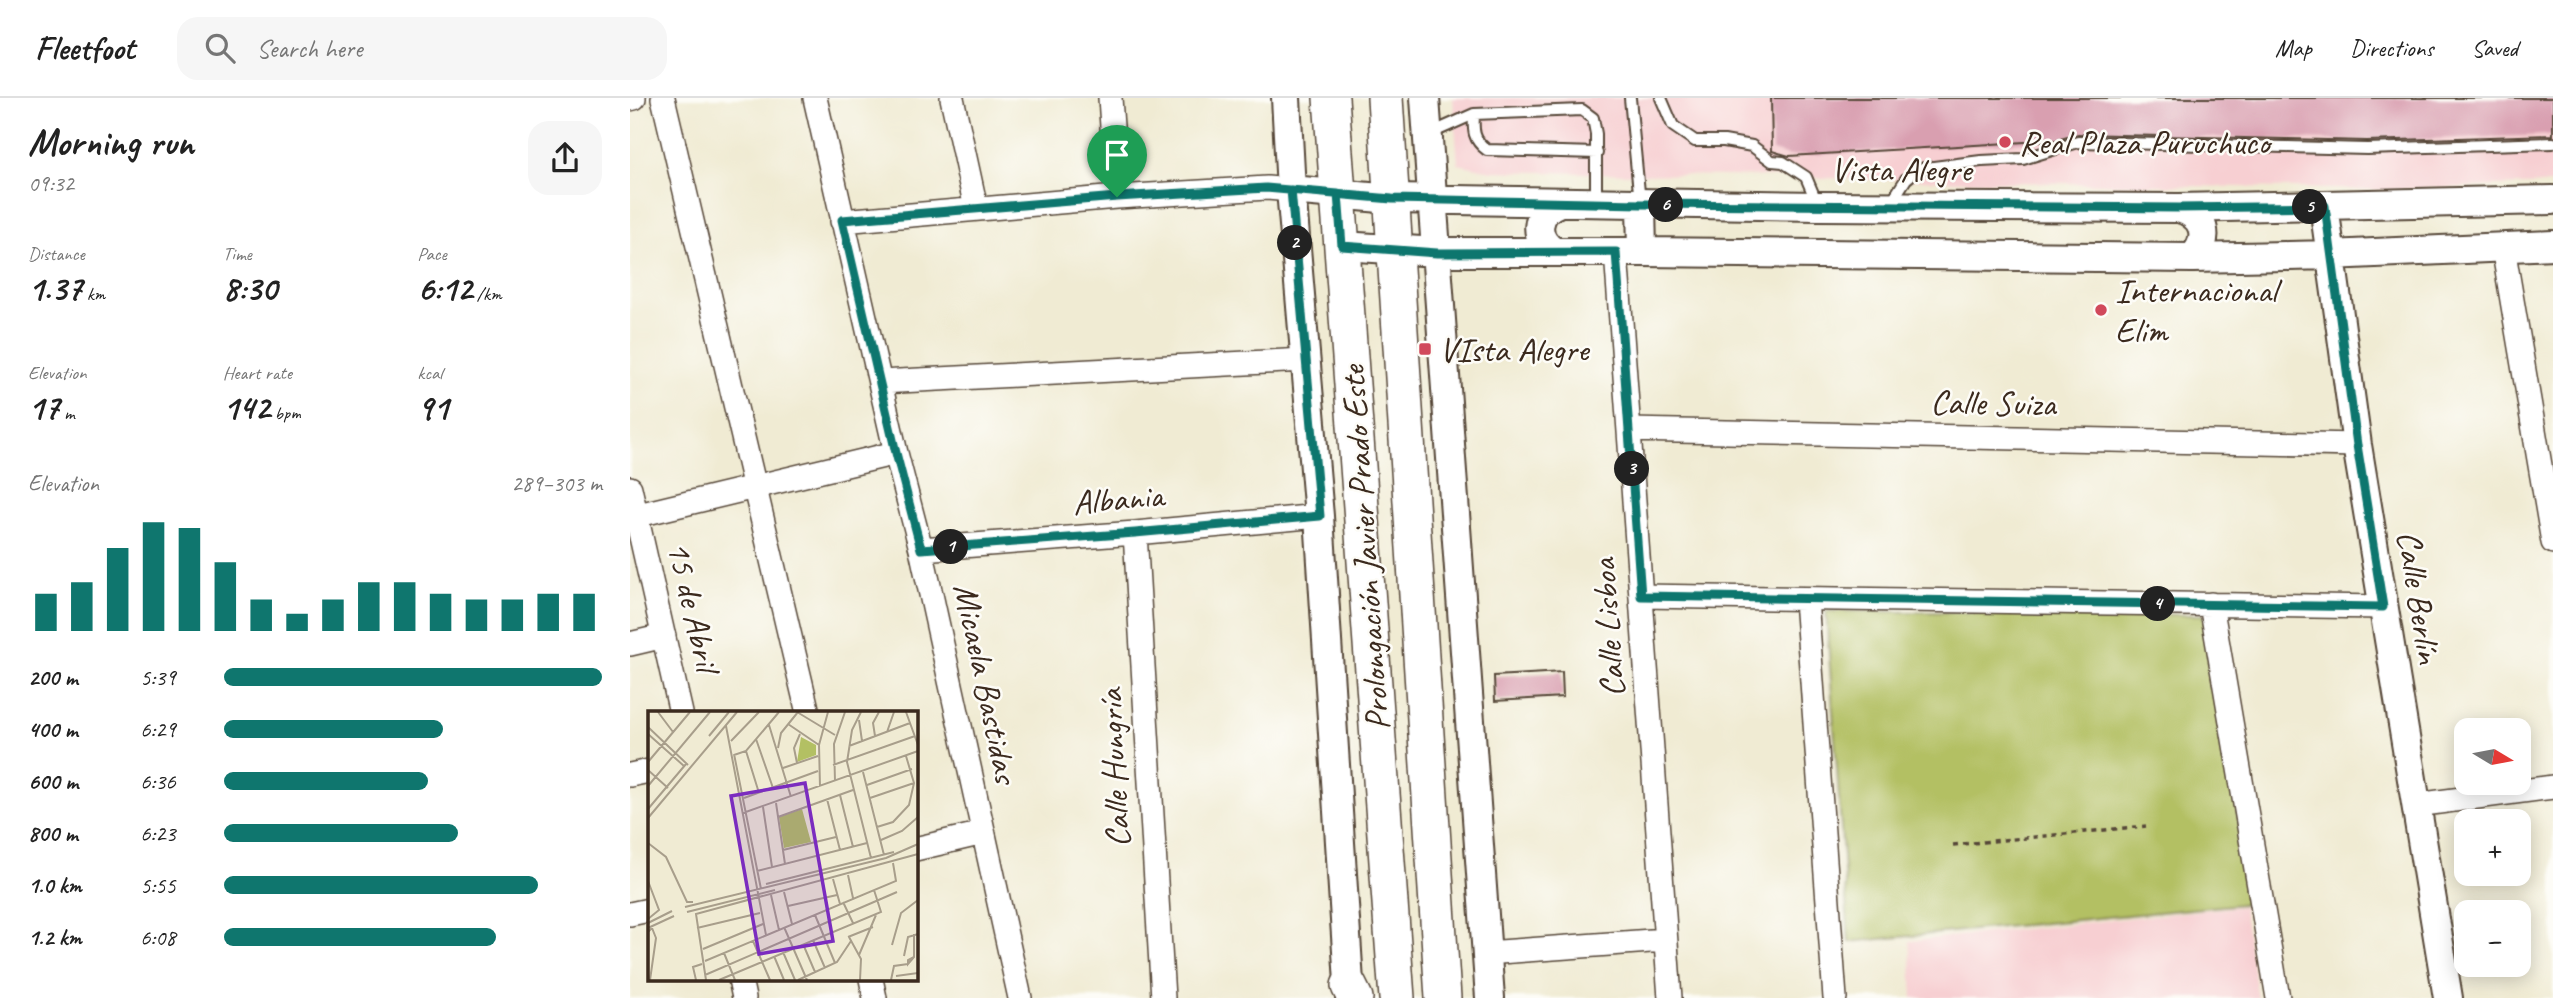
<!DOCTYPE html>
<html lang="en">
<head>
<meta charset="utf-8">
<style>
  :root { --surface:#fff; --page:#f6f6f6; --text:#222; --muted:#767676; --line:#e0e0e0; --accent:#0f766e }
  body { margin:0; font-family:Caveat,sans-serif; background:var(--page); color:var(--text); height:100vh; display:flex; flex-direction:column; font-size:26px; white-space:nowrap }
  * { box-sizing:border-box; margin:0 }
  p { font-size:23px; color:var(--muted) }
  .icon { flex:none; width:38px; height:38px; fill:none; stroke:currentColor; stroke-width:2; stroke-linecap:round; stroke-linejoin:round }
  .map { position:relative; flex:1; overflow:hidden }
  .side { display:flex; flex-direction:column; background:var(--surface); width:630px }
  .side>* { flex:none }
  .needle { width:46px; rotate:100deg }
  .tools { position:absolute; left:1824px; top:620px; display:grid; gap:14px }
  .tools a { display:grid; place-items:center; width:77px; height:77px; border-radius:14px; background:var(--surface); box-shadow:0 4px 18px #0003; font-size:35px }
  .pin { position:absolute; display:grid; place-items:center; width:60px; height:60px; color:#fff; margin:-72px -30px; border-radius:50% 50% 50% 0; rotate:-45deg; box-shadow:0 0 7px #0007 }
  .pin .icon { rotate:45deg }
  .km { position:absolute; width:35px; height:35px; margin:-18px; border-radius:50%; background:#222; color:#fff; font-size:19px; line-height:35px; text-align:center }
  .round { display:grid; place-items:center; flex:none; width:74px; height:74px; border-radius:21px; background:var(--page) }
  .head { display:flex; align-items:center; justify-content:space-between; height:119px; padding:0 28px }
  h1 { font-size:38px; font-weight:700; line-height:52px }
  .figures { display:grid; grid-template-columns:repeat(3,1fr); gap:10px; height:119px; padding:7px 28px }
  .figures div { display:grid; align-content:center }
  .figures b { font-size:35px; font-weight:700 }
  .figures small { font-size:19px; font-weight:400 }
  .figures p { font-size:19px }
  .chart { height:196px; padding:14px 28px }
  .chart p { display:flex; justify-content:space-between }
  .chart svg { width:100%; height:126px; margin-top:7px; stroke:var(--accent); stroke-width:6 }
  ul { padding:0 28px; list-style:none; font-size:23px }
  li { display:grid; grid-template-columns:112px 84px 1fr; align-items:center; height:52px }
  li i { height:18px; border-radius:9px; background:var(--accent) }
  header { display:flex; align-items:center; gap:42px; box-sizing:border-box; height:98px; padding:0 35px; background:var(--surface); border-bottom:2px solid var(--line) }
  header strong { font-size:33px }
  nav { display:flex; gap:38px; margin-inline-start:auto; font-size:24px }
  .search { width:490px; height:63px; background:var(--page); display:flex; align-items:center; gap:18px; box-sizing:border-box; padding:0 24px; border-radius:21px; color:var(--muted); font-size:26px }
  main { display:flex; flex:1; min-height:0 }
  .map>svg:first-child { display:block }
</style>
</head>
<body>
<header>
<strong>Fleetfoot</strong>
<div class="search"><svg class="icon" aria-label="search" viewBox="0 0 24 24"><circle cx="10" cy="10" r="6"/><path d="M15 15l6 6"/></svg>Search here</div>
<nav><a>Map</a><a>Directions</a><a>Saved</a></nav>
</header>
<main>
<section class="side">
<div class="head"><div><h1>Morning run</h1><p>09:32</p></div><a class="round"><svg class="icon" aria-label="share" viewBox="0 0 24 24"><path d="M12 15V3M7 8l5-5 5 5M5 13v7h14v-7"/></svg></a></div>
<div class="figures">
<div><p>Distance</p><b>1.37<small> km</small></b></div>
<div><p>Time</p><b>8:30</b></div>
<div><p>Pace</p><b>6:12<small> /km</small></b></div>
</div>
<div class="figures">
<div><p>Elevation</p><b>17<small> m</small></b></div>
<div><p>Heart rate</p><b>142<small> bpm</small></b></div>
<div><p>kcal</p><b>91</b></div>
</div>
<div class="chart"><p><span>Elevation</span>289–303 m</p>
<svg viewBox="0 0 160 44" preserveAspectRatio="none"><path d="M5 44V31M15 44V27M25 44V15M35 44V6M45 44V8M55 44V20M65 44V33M75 44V38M85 44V33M95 44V27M105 44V27M115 44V31M125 44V33M135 44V33M145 44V31M155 44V31"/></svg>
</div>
<ul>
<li><b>200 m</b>5:39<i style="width:100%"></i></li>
<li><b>400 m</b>6:29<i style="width:58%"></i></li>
<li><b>600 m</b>6:36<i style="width:54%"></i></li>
<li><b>800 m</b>6:23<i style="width:62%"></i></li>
<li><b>1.0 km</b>5:55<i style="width:83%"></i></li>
<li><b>1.2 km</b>6:08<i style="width:72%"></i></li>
</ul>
</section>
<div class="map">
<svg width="1923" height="900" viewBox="0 0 1923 900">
  <rect width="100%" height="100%" fill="#fdfcf7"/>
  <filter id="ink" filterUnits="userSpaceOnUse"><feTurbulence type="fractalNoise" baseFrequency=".0143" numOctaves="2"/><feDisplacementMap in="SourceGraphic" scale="14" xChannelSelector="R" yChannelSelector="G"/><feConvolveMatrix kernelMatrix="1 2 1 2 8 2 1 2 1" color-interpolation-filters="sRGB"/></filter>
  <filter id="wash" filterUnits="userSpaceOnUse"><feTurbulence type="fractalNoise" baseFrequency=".00686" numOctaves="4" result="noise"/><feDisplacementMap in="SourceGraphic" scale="28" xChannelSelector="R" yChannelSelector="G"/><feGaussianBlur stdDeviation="1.57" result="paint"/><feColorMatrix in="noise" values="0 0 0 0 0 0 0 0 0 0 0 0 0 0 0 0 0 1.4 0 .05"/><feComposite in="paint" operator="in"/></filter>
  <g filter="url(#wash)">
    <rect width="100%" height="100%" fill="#f0ebd3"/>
    <!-- built -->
    <path fill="#f7cfd2" d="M823,0H1923V86L1753,92L862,73L828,66Z
      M1613,808L1628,900H1283L1280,843Z"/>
    <!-- green -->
    <path fill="#b3c063" stroke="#777540" stroke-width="2" d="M1196,513L1573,517L1623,805L1219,844Z"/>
    <g id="blocks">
      <!-- building -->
      <path fill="#d99fb0" d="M1141,0H1923V37L1737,43L1448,36L1427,42L1159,58L1142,53Z
        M932,574L933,599L865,603L864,578Z"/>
    </g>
  </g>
  <g filter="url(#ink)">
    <use href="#blocks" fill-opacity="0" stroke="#564739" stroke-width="2"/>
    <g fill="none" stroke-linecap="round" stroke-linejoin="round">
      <!-- service casing -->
      <g stroke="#564739" stroke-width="14">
        <path id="service" d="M1000,0L1010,105
          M1031,0L1043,28L1065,43H1094L1122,48L1142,63L1153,64L1176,79L1187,105
          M844,16C843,32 843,42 857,52L967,55
          M799,36L844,16L952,12L963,20L966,36V102
          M1260,106L1276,81L1288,71L1351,63L1393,61L1448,44L1737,51L1923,45"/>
      </g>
      <!-- minor casing -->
      <g stroke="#564739" stroke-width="26">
        <path id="minor" d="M33,0L178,615
          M185,0L266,355L291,451L390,900
          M322,0L346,110
          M480,0L487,99
          M0,1L4,0
          M212,123L487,99L637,90L661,92
          M1873,149L1923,444
          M986,154L1040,900
          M250,284L675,262
          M999,332L1727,347
          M0,390L51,615
          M0,419L266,355
          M505,435L533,900
          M291,451L505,435L689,418
          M1011,498L1753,509
          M1176,501L1205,900
          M1581,506L1648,900
          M0,546L34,538
          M0,677L19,673
          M1786,707L1923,689
          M285,751L353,735
          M0,816L19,812
          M856,855L1035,842
          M110,881L114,900
          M241,881L245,900"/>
      </g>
      <!-- tertiary casing -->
      <g stroke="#564739" stroke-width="32">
        <path id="tertiary" d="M656,0L661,92L689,418L720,900
          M795,0L860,900
          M661,92L762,101L1188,108L1549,110L1923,102
          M1011,106L1012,154
          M1694,108L1727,347L1818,900
          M1549,110C1575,118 1581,139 1563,160
          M712,148L807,154H1012L1563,160L1700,157L1923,147
          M925,154C903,142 904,114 928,105"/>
      </g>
      <!-- primary casing -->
      <g stroke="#564739" stroke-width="38">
        <path id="primary" d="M701,0L767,900
          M755,0L813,900
          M719,888L725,900"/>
      </g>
      <!-- path -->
      <path stroke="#564739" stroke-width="3.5" stroke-dasharray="5 5" stroke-linecap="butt" d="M1323,747L1516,728"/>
      <!-- service -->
      <use href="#service" stroke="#fff" stroke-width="10"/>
      <!-- minor -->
      <use href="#minor" stroke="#fff" stroke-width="23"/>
      <!-- tertiary -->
      <use href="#tertiary" stroke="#fff" stroke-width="28"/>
      <!-- primary -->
      <use href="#primary" stroke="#fff" stroke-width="35"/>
    </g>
  </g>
  <g fill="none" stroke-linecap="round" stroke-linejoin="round" filter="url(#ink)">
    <!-- route casing -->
    <g stroke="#fff" stroke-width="14">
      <path id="route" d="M487,99L212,122L266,355L291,451L505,435L690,418L661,92L708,96L712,148L807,155L986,154L1011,498L1753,509L1727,347L1695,108L1549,110L1011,106L762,101L636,90L487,99"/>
    </g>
    <!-- route -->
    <use href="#route" stroke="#0f766e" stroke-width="9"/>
  </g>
  <!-- markers -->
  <g fill="#d1495b" stroke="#fdfcf7" stroke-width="2.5">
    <circle cx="1375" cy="44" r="7"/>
    <circle cx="1471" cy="212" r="7"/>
    <rect x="788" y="244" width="14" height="14" rx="3.5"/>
  </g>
  <g text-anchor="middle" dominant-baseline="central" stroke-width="5" stroke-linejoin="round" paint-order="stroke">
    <!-- poi labels -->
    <g font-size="35" fill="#3b2a1e" stroke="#fdfcf7" text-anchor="start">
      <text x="1389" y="44">Real Plaza Puruchuco</text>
      <text x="1485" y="192">Internacional<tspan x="1485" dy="40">Elim</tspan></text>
      <text x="809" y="251">VIsta Alegre</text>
    </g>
    <!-- street labels -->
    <g font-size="35" fill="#3b2a1e" stroke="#fdfcf7">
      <text x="1271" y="71">Vista Alegre</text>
      <text transform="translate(1363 305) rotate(1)">Calle Suiza</text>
      <text transform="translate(488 401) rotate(-5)">Albania</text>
      <text transform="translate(735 450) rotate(-94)">Prolongación Javier Prado Este</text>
      <text transform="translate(1789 499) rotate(81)">Calle Berlín</text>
      <text transform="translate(63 508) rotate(77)">15 de Abril</text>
      <text transform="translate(978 530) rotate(-94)">Calle Lisboa</text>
      <text transform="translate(356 585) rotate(78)">Micaela Bastidas</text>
      <text transform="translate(484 670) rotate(-93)">Calle Hungría</text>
    </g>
  </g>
  <!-- overview -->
  <g transform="translate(18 613)">
    <rect width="270" height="270" fill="#f0ebd3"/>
    <path d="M153,26L168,34V44L149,51ZM154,98L163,131L136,137L131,106Z" fill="#b3c063"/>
    <path fill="none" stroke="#a89e8b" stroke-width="2" d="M10,1L25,21M149,1L187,24M213,1L204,19L199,51L223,147M258,1L270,34M211,9L214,30M140,13L171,34M121,14L143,86M78,15L118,224M0,16L40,54M239,21L246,1M0,23L36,55M61,25L81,1M227,25L225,12L231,1M108,28L125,77M83,30L111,1M201,35L262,12M130,37L133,22L150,1M98,40L111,82M86,43L113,178M86,44L98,40L131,1M0,51L42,1M149,52L146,37L152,23M185,54L267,25M135,57L170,45M0,59L20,77M215,61L236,144M187,70L186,33L197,1M219,74L264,58M0,75L62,1M172,76L171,34L180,1M192,84L205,136M96,87L170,60M222,87L266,72M179,88L192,139M128,92L137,153M115,96L124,156M0,98L38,53M95,102L270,40M130,106L205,79M0,107L89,1M229,116L245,111L261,94L266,72L258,45M233,129L254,120L270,106M0,132L18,146L39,191H45M135,139L188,126M109,160L219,132M200,164L205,187M185,168L192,193M0,170L11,199L0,208M118,173L246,141M136,181L144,213M123,184L131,219M195,191L205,212M140,195L189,184M37,196L238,147L270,133M39,201L127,179M167,204L187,252M0,212L24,200M136,216L159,269M0,217L26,205M49,217L112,202M0,221L4,217L8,227L2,269M200,226L225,216M201,226L213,248L212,269M165,229L177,257M105,230L122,269M155,233L167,261M244,234L253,202L270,189M55,238L115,213M257,240L256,245L260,226L270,223M135,241L147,269M76,242L87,269M211,244L228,204M126,245L136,269M266,246L260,253V249L266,246V223M57,250L248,170L245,152M57,264L249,181M248,265L270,262M48,269L45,256L54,253M58,269L48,203L270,143M71,269L233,201L226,179M150,269L189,251L203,230M243,269L246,255L260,253"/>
    <path fill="#7b2cbf" fill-opacity="0.15" stroke="#7b2cbf" stroke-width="3.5" d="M157,72L185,230L111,243L83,85Z"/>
    <rect width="270" height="270" fill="none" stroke="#3b2a1e" stroke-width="3.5"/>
  </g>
</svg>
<div class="tools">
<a><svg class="needle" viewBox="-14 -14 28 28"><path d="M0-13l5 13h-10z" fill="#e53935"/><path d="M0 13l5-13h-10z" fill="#767676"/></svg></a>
<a>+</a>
<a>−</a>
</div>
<div class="pin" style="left:487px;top:99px;background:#1e9e55"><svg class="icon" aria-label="arrive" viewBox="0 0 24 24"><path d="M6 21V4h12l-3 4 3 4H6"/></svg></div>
<b class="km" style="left:321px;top:449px">1</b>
<b class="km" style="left:665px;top:145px">2</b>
<b class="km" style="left:1002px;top:371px">3</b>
<b class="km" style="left:1528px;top:506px">4</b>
<b class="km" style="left:1680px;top:109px">5</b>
<b class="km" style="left:1036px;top:107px">6</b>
</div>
</main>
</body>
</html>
